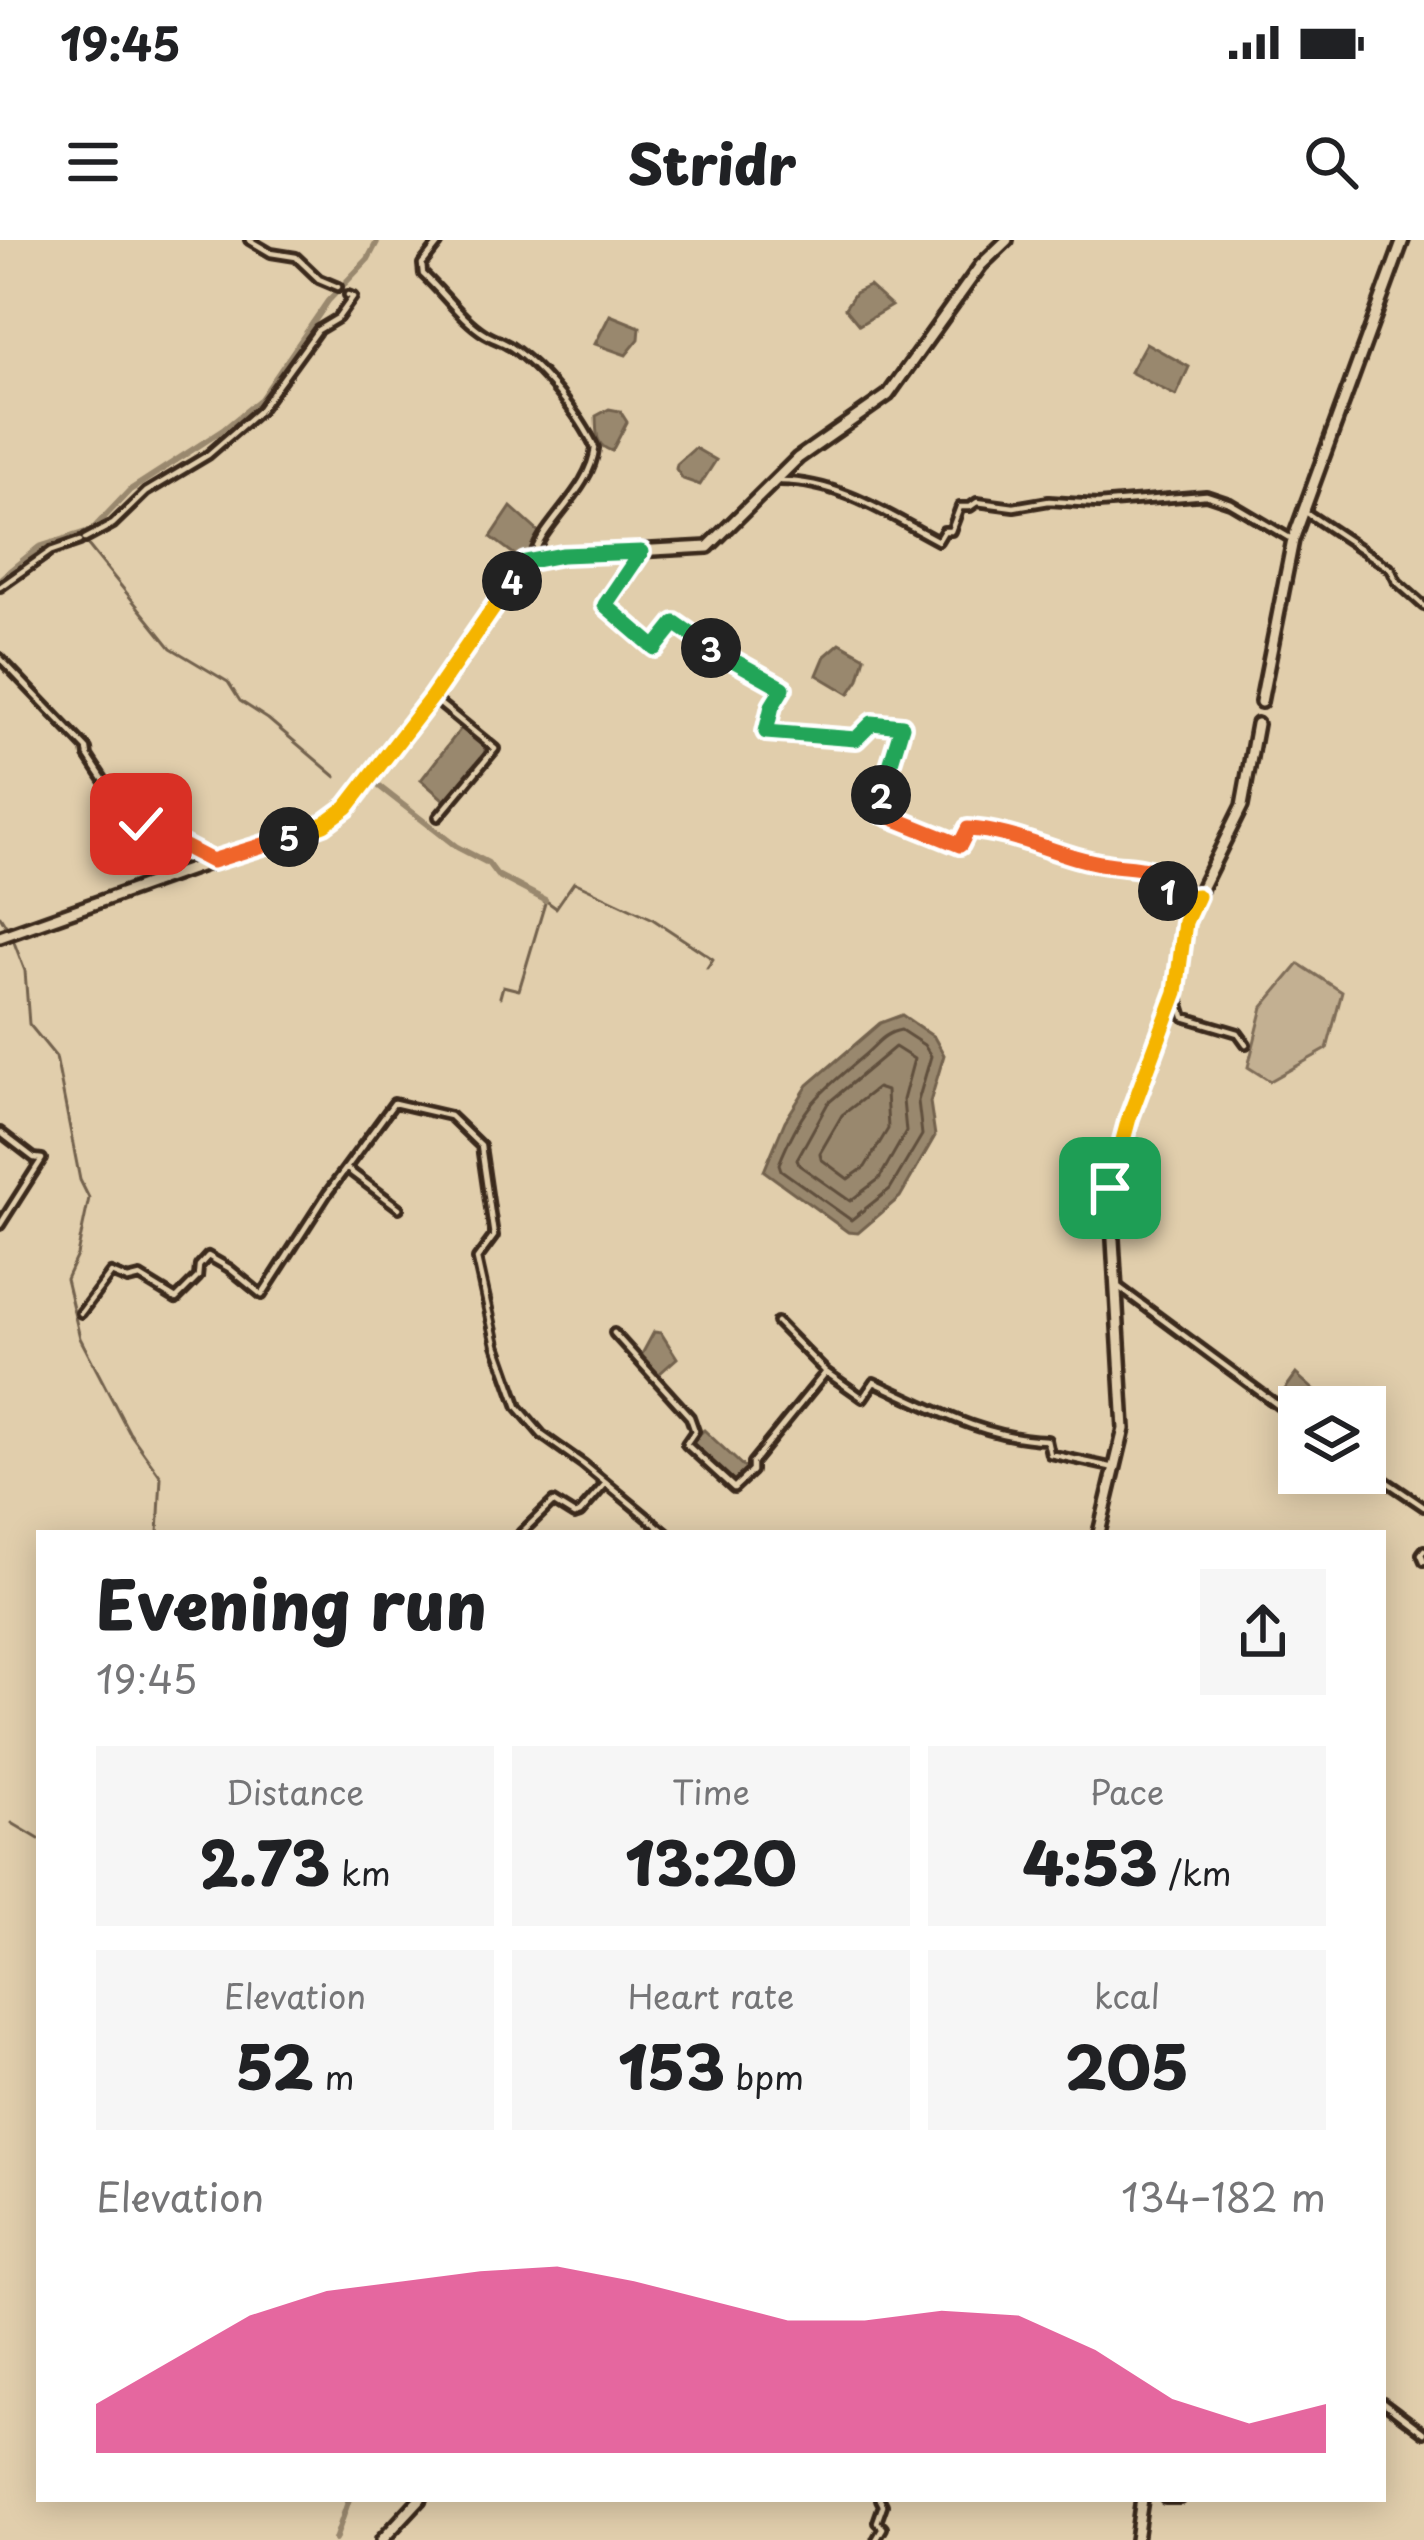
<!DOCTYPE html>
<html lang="en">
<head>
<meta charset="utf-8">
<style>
  :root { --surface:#fff; --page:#f6f6f6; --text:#202124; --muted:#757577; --accent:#db2777 }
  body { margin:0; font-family:"Playpen Sans",sans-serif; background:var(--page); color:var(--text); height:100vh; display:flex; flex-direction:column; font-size:45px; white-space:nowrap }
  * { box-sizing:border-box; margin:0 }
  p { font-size:39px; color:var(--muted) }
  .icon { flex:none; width:66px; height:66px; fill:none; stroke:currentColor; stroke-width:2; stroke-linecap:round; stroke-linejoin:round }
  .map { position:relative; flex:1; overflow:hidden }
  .details { position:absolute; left:36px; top:1290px; width:1350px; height:972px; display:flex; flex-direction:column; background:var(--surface); border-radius:0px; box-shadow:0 6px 30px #0003 }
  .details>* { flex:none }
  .fabs { position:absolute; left:1278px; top:1146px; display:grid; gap:24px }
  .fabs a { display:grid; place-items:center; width:108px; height:108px; border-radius:0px; background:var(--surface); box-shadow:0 6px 30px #0003; font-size:60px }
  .pin { position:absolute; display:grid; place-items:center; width:102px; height:102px; color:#fff; margin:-51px; border-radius:24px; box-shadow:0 6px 18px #0006 }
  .km { position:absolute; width:60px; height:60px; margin:-30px; border-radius:50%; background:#222; color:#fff; font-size:33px; line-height:60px; text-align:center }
  .round { display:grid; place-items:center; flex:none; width:126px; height:126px; border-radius:0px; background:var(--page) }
  .summary { display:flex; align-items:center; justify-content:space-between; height:204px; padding:0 60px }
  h1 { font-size:66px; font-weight:800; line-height:90px }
  .stats { display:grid; grid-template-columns:repeat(3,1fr); gap:18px; height:204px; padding:12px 60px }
  .stats div { display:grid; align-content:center; border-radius:0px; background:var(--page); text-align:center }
  .stats b { font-size:60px; font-weight:800 }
  .stats small { font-size:33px; font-weight:400 }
  .stats p { font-size:33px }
  .chart { height:336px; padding:24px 60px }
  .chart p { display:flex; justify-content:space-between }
  .chart svg { width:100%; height:216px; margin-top:12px; fill:var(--accent); opacity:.7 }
  .status { display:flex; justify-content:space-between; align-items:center; height:84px; padding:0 60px; background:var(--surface); direction:ltr }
  .status svg { height:33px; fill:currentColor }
  header { display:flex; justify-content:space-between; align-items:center; height:156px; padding:0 60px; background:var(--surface); font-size:54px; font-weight:800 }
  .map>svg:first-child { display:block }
</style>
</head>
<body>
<div class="status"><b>19:45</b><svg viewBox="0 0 49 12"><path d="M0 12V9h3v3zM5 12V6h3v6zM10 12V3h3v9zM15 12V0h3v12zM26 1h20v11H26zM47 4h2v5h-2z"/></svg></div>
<header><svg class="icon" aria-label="menu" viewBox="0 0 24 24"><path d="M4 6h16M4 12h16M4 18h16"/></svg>Stridr<svg class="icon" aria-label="search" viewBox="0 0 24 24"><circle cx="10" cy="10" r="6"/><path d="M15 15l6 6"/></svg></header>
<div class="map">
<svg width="1424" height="2300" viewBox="0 0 1424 2300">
  <rect width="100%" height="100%" fill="#e1ceac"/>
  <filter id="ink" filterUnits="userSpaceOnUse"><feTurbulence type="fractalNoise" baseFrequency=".00833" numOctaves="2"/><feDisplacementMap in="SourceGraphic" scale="24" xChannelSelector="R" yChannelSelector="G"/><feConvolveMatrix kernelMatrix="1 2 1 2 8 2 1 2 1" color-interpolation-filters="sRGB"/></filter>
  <g filter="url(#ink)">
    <!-- green -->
    <path fill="#c3b092" stroke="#7f6d58" stroke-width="3" d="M1299,724L1342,752L1327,809L1270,841L1248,827L1263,767Z"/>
    <!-- water -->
    <path fill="#99886e" stroke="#73624e" stroke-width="3" d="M869,46L891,66L859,85L845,68L855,53Z
      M610,75L640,87L639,99L626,115L595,104Z
      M1146,103L1189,127L1176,156L1130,132Z
      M609,169L620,171L627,182L612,211C594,205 597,192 596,176Z
      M695,208L716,220L700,245L683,239L676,229L677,224Z
      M511,267L542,295L523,321L491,297Z
      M840,403L865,417L859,439L849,454L817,435L825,416Z
      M462,487L486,506C483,526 462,550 444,560L421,540Z
      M902,775L934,797L944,815L930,862L935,896L900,957L858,993L848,992L764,931L785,881L808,845L880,783Z
      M654,1092L661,1093L677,1118L659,1134L641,1116Z
      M1296,1134L1333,1167H1299V1179L1283,1167V1152Z
      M704,1190L748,1231L734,1245L688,1204Z"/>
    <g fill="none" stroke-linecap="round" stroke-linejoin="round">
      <!-- shore -->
      <path stroke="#61503e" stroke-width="3" d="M901,790L924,805L931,816L918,861L922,895L890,949L851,980L781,930L779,924C803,865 816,857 862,817C876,806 883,793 901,790Z
        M895,807L914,819L903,860L906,892L879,939L850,961L799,925L797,919L828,863Z
        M877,848L886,851L888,889L865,927L848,939L821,919L820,913L842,875Z"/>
      <!-- stream -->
      <path stroke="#73624e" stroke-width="3" d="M79,294L171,408L228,442L240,461L268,479L336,537
        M545,660L556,668L574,642L651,678L713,719L707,728
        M0,676L8,689
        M12,697L25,731L29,784L56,817L80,940L89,958L77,1015L66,1039L80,1098L129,1192L161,1237L158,1293
        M500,757L503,746L519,750L545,663L542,657
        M12,1583L39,1599"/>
      <!-- canal -->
      <path stroke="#99886e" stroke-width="6" d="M0,339L39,307L92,290L130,250L223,190L261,159L328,61L368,19L378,0
        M371,540L457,607L488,623L497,635L545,660
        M335,2300L349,2259"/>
      <!-- street casing -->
      <g stroke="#3b2a1e" stroke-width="14">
        <path id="street" d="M249,0L271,13L296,17L319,39L338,47
          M433,0L438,4L422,24L423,34C443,52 462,80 485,94C493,99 502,101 511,107C541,127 580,175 595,208C591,251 537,287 533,320
          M780,241C838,241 889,275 938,301L944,291H951L960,267H970L977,262L1014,267L1049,261L1098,264L1206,255L1230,263L1293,300
          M1304,271L1391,329L1397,342L1424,366
          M85,299L113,284L146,252L208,215L260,170L318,90L338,78L353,57L348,55
          M641,312L606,365L655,408L675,383L721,415L783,448L772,466L766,492L856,499L872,483L902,486L884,539L878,572L960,605L968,589L980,590L1104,624L1155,629L1169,642L1167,659L1194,656
          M0,347L51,311L80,301
          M0,418L87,509L88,516L120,565L141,584L212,621
          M434,459L495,509L438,577
          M1178,758L1184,777L1238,793L1246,804
          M0,892L34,918L42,919L0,985
          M346,928L399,968
          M1116,1045L1299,1181
          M81,1073L111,1033L128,1040L140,1037L176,1059L198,1037L199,1026L208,1016L229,1028L262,1055L327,954L394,863L450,876L481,906L494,996L477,1019L496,1105L518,1167L542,1195L583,1224L666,1293
          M777,1082L826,1132
          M614,1093L690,1177L695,1191L686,1204L734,1248L752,1231V1223L826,1132L863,1158L874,1142C931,1168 984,1198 1047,1200L1050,1214L1115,1228
          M1365,1227L1424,1267
          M521,1293L553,1262L574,1275L580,1273L606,1243
          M1424,1310L1421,1314L1424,1321
          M1383,2162L1424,2193
          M1165,2259H1180
          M876,2300L883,2288L877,2282L883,2265L880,2259"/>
      </g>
      <!-- secondary casing -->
      <g stroke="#3b2a1e" stroke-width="18">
        <path id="secondary" d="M1261,462L1293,300L1403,0
          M0,697L332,579L357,556L432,457L525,322L562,315L708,307L798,218L888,155L981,25L1007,0
          M1099,1293L1124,1189L1110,948L1129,878L1176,752L1185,681L1242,566L1257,484
          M382,2300L420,2259
          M1136,2300L1142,2259"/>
      </g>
      <!-- street -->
      <use href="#street" stroke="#e1ceac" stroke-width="4.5"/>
      <!-- secondary -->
      <use href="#secondary" stroke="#e1ceac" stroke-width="9"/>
    </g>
  </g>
  <g fill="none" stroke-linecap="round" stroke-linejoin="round" filter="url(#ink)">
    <!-- split-1 casing -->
    <g stroke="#fff" stroke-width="24">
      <path id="split-1" d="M1110,948L1129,878L1176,752L1185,682L1197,656L1167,659L1168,651"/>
    </g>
    <!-- split-2 casing -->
    <g stroke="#fff" stroke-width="24">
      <path id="split-2" d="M881,555L878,572L960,605L968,589C1016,591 1060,618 1107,624C1131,628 1152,624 1169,643L1168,651"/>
    </g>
    <!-- split-3 casing -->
    <g stroke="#fff" stroke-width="24">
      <path id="split-3" d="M711,408L783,448L772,466L766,492L856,499L872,483L902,486L881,555"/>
    </g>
    <!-- split-4 casing -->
    <g stroke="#fff" stroke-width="24">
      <path id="split-4" d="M512,341L525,322L562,315L641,312L605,365L655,408L675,383L711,408"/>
    </g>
    <!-- split-5 casing -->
    <g stroke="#fff" stroke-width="24">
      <path id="split-5" d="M289,597L324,584L347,567L432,457L512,341"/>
    </g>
    <!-- split-6 casing -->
    <g stroke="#fff" stroke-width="24">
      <path id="split-6" d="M141,584L212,621L289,597"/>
    </g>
    <!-- split-1 -->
    <use href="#split-1" stroke="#f5b400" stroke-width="15"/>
    <!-- split-2 -->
    <use href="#split-2" stroke="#f0652b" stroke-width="15"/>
    <!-- split-3 -->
    <use href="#split-3" stroke="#22a559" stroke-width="15"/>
    <!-- split-4 -->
    <use href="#split-4" stroke="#22a559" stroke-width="15"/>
    <!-- split-5 -->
    <use href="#split-5" stroke="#f5b400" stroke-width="15"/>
    <!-- split-6 -->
    <use href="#split-6" stroke="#f0652b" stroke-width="15"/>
  </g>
</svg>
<div class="fabs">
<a><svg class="icon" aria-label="layers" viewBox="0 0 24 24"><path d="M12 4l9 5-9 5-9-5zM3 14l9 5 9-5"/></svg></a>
</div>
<div class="pin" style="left:1110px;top:948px;background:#1e9e55"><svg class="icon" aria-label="arrive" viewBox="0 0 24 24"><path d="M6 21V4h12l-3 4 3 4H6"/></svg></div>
<div class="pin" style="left:141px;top:584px;background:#d93025"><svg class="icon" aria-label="check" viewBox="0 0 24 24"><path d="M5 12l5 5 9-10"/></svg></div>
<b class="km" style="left:1168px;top:651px">1</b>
<b class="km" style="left:881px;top:555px">2</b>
<b class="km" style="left:711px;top:408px">3</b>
<b class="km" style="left:512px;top:341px">4</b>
<b class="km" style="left:289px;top:597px">5</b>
<section class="details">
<div class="summary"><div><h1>Evening run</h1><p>19:45</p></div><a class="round"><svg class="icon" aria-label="share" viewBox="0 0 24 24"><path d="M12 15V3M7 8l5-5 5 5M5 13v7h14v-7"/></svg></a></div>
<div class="stats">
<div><p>Distance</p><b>2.73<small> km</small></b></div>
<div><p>Time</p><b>13:20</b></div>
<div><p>Pace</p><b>4:53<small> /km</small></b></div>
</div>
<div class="stats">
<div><p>Elevation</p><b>52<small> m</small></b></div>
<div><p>Heart rate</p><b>153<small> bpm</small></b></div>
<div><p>kcal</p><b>205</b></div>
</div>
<div class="chart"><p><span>Elevation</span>134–182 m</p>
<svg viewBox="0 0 160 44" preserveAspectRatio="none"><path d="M0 44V34L10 25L20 16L30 11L40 9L50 7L60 6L70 9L80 13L90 17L100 17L110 15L120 16L130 23L140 33L150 38L160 34V44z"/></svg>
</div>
</section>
</div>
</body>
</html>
